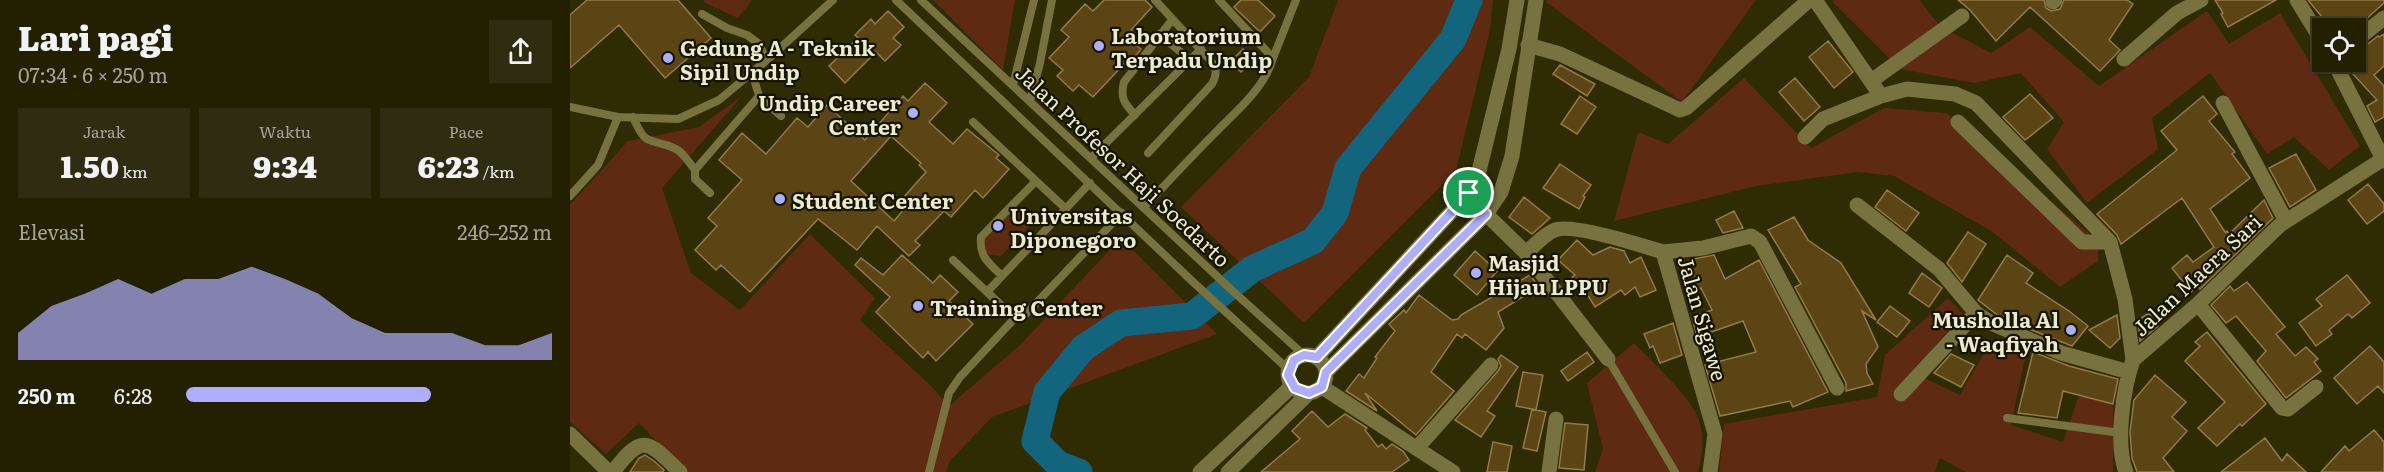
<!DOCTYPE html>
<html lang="id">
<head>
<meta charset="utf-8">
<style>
  :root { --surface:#232002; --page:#2f2d11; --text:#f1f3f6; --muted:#a3a399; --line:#403e24; --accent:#aeaefa }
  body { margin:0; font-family:Literata,serif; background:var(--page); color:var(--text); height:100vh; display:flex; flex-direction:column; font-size:22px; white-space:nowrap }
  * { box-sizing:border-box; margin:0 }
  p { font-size:20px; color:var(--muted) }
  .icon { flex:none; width:33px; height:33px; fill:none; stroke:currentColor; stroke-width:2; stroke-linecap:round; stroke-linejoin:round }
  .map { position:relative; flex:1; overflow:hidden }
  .drawer { display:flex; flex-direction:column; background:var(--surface); width:570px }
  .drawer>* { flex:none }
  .buttons { position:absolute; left:1742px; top:18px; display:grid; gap:12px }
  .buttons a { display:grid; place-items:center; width:54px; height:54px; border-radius:0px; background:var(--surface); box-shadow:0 2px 4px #0004,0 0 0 2px var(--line); font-size:30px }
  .pin { position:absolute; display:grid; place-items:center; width:51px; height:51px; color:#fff; margin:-26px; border:3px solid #fff; border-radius:50%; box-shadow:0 2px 6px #0007 }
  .round { display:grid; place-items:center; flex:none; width:63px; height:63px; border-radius:0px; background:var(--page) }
  .summary { display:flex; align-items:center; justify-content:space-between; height:102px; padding:0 18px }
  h1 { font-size:33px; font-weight:800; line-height:45px }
  .stats { display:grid; grid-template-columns:repeat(3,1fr); gap:9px; height:102px; padding:6px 18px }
  .stats div { display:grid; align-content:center; border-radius:0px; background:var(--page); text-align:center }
  .stats b { font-size:30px; font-weight:800 }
  .stats small { font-size:16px; font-weight:400 }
  .stats p { font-size:16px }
  .chart { height:168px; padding:12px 18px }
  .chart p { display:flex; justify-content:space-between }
  .chart svg { width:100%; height:108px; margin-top:6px; fill:var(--accent); opacity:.7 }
  ul { padding:0 18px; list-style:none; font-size:20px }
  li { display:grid; grid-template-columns:96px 72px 1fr; align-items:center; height:45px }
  li i { height:15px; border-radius:8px; background:var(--accent) }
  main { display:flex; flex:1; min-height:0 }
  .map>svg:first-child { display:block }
</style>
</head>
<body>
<main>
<section class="drawer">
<div class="summary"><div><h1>Lari pagi</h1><p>07:34 · 6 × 250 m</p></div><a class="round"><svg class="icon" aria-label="share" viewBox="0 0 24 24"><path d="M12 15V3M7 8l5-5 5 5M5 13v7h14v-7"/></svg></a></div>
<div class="stats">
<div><p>Jarak</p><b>1.50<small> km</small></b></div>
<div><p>Waktu</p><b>9:34</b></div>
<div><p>Pace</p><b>6:23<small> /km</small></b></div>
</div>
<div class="chart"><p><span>Elevasi</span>246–252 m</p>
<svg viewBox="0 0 160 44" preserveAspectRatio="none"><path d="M0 44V33L10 22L20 17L30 11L40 17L50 11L60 11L70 6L80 11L90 17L100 27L110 33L120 33L130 33L140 38L150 38L160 33V44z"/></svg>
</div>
<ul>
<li><b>250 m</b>6:28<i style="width:67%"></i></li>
</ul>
</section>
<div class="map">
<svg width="1814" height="472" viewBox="0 0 1814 472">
  <rect width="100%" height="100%" fill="#2f2b02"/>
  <!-- green -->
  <path fill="#5e2a12" d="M133,0H182L168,18L135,3Z
    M363,0H445L433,70Z
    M768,0H923L920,30L886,171L734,323L611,207L739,77Z
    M977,0H1186L1112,102L976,2Z
    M1264,0H1349L1370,26L1421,53L1460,27L1529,86L1637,11L1659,44L1710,13L1790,146L1759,170L1724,137L1697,154L1640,73L1582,118L1588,149L1517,203L1477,149L1494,122L1451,73L1404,83L1330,69L1262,1Z
    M1174,78L1241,148L1314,108L1376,113L1528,241V261L1490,287L1423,232L1324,176L1288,172L1186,186L1044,221L1068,132L1098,144Z
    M172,96L92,188L121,273L170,310L240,234L305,298L290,320L361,386L379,406L450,345L551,238L647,334L422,417L380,461L376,472H117L69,423L36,454L0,422V205L58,141L129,127Z
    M453,208C459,211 463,220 460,226L431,256L420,255L416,252L415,237L441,210Z
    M1378,298L1393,314L1345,368L1350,376L1390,395L1421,341L1457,350L1441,425L1493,442L1509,395L1543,405V472H1396L1370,458L1365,472H1149L1154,424L1307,397L1315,355Z
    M1064,343C1081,361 1115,392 1126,413C1135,430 1133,455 1128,472H1025L1033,449L1017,383Z"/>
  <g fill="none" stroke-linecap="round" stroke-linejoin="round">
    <!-- river -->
    <path stroke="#12657d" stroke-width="27" d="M509,472L488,464L465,441L477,392L513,348L551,323L622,316L682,269L743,241L765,213L778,168L883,39L899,0"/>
  </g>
  <!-- building -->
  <path fill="#5c4514" stroke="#927a4a" stroke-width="1.5" fill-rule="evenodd" d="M17,0H108L141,38L95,78L49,25L0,68V15Z
    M534,0H575L582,7L561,30L567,34L561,41L571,49L557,67L554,64L523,97L509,85L503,91L487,76L493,70L479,58L499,37L491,30L515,4L523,11Z
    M671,0H688L705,16L690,32L664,7Z
    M1388,0H1474L1476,8L1481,11L1490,9L1494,0H1557L1563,4L1539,40L1550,50L1530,71L1460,7L1426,41L1400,10Z
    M1645,0H1706L1658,27L1651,14L1653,13Z
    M1738,0H1814V3L1785,29L1761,28Z
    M318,11L334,27L323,38L331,45L315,61L306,52L275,83L259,66L288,38L285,35L301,19L305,24Z
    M1814,34V66L1804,75L1814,86V117L1805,122L1797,106L1807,100L1783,74L1786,71L1777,62H1785V51L1791,49L1808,36L1809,37Z
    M1258,41L1283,72L1264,88L1239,57Z
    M673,49L684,59L671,72L660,62Z
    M990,65L1025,84L1017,96L983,74Z
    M1225,78L1250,107L1234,121L1209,92Z
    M355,83L377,103L359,122L383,144L397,129L429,155L426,158L439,169L413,198L405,190L381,217L374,211L345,241L350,245L339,256L307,226L287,250L248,219L180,292L151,265L146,270L125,250L147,226L138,218L172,180L149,160L172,133L196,154L227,118L238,127L257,105L295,140L333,96L338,101ZM321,136L351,163L349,165L356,172L334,197L340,202L324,221L281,181Z
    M1460,94L1483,118L1455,140L1433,117Z
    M1010,96L1026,107L1007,134L991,124Z
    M1633,96L1647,114L1639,121L1665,152L1662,154L1680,178L1640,209L1655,232L1657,231L1659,234L1694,200L1703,218L1630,289L1628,286L1621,292L1602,268L1617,255L1623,262L1644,247L1612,198L1551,244L1547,235L1527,214L1607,150L1591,131Z
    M1726,154L1746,190L1720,207L1699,168Z
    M990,164L1021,185L1013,196L1015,197L1009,209L973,188Z
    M1798,184L1814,204V211L1797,224L1778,200Z
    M1317,190L1349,213L1336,231L1305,207Z
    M954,197L980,218L962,234L939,217Z
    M1164,211L1173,228L1153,233L1146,220Z
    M1224,217L1238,240L1271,263L1306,320L1292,311L1308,347L1296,364L1297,373L1303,384L1276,391V383L1225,287L1231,284L1198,230Z
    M1398,232L1416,244L1392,282L1377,263Z
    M1007,240L1023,255L1040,247L1054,251L1060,263L1071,257L1086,290L1070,297L1065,287L1055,295L1051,290L1025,307L1014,289L1002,277L1005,275L988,260Z
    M905,251L927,271L907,295L884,275Z
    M332,255L363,283L370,275L388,292L379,301L403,324L366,361L358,352L353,358L306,312L320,297L285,265L291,258L313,275Z
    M1144,255L1155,279L1189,260L1258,392L1223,407L1220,401L1150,416L1135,365L1186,352L1173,321L1127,337L1122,317L1142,310L1131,288L1124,292L1112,264L1123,259Z
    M1437,255L1463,273L1456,283L1499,311L1518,326L1502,346L1449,325L1435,315L1433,318L1429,316L1408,300Z
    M1352,273L1372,288L1359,307L1339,293Z
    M960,275L969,287L928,312L934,328L916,350L895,334L892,338L887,334L861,372L884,391L846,435L795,393L807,411L776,391L789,374L794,378L807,358L805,357L825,331L819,324L834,310L836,313L849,295L882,320L888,319L891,315Z
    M1777,275L1800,303L1782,318L1778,314L1759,330L1762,334L1746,346L1729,323L1752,306L1746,299Z
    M1677,282L1715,327L1706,334L1725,356L1736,347L1748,359L1744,362L1751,371L1716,398L1687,361L1696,351L1666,316L1656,323L1641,305L1660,286L1664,291Z
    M1320,306L1340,321L1327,337L1307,322Z
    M1579,313L1588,326L1570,341L1568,320Z
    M1547,315L1550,338L1540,348L1519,330Z
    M1103,323L1112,355L1090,363L1083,346L1080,348L1074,334Z
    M1637,332L1696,404L1672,426L1670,424L1647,446L1628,428L1655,402L1615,361L1630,346L1625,342Z
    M1800,346L1814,362V393L1808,386L1787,404L1764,378Z
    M1017,352L1024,362L998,381L991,371Z
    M1463,352L1499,366L1548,379L1543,404L1493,391L1487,418L1448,413Z
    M1381,354L1404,365L1391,387L1364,373Z
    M931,355L948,367L917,411L925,416L911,437L885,420L928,371L931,366L928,359Z
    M953,372L973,375L966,410L946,406Z
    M1585,375L1616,402L1602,417L1617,431L1593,458L1604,472H1567L1562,458L1560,432L1564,400Z
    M962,409L976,412L967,451L953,448Z
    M742,411L758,427L775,414L797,428L795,430L808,447L812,444L816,449L822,444L833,451L839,460L822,472H691L730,439L722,431Z
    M995,423L1018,425L1014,470L989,468Z
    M1804,430L1814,442V472H1751L1775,446L1779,451Z
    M1695,438L1712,461L1717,454L1736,472H1651Z
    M923,442L942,446L937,472H917Z
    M75,455L84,461L94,470L93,472H60L69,458Z"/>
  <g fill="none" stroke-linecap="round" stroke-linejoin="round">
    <!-- service -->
    <path stroke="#77723f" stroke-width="8" d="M326,0L622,281L719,370
      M351,0L666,294L734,355
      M132,14L157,28L177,35L188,43L197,60
      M589,34L619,59
      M703,58L726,0
      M182,72L189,96
      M443,85L464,0
      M460,101L470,63L482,0
      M0,107L48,117L108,119L149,100L197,60L263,0
      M565,115C554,103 550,98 554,82L602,20
      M63,117C77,150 80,136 106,149C113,152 119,163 125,170
      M403,122L496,209
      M578,153L642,84C647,74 647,70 641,61L585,0
      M521,158L631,49
      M466,181L411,237C409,257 419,263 432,276L520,183
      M140,193L125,179V170L189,96L211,116
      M0,196L28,165L48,117
      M574,207C597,183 620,158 644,134C665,112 695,88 703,58L649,0
      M383,260L417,292L432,276
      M445,318L451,319L552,213
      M1038,359L1105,472
      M1437,418L1551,433
      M359,472L379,393L390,377L445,318L417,292"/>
    <!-- minor -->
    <path stroke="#77723f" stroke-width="15" d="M1245,0L1311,96
      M1727,0L1752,41
      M1483,2L1485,0
      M1785,41L1814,18
      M958,45L990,54L1110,110L1116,108L1239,0
      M1554,59L1607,13L1631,0
      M1764,62L1814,161
      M1301,81L1392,16
      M1653,103L1716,221
      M1388,122L1512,242H1540
      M1235,137L1253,119L1311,96L1337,89L1385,94L1406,103L1540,242L1555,299L1563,360
      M1287,205L1369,269L1406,313L1421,323L1491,353L1559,372
      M916,214L956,253L1038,359
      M1093,252L1133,248L1181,236L1190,242L1267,388
      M956,253C964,246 974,234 985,230C1001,223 1074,246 1093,252L1145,434L1140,472
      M1628,304L1712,408L1718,409L1746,387
      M752,387L883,472
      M1331,394L1406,313
      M0,434L39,472
      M847,448L921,365
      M43,472C73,432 78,441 110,472
      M979,472L986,419
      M1556,472C1545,444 1553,389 1563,360L1628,304L1710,225L1813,159"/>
    <!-- tertiary -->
    <path stroke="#77723f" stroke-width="15" d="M718 374a19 19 0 1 1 38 0a19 19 0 1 1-38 0Z
      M747,357L899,193L909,171L939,49L947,0
      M756,372L916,214L931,192L942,156L966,0
      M630,472L722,386
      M658,472L739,393"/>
  </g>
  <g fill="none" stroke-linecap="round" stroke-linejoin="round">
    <!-- route casing -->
    <g stroke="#fff" stroke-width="12">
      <path id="route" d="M899,193L916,214L756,372L752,387L739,393L725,388L718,375L724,360L734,355L747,357Z"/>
    </g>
    <!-- route -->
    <use href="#route" stroke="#aeaefa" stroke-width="8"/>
  </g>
  <!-- markers -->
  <g fill="#aeaefa" stroke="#151301" stroke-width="2">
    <circle cx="529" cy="46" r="6"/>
    <circle cx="98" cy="58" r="6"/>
    <circle cx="343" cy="113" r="6"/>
    <circle cx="210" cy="199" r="6"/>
    <circle cx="428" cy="226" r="6"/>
    <circle cx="906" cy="273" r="6"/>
    <circle cx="348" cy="306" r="6"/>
    <circle cx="1501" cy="330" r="6"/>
  </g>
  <g text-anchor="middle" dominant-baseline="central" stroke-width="4.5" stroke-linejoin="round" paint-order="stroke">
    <!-- poi labels -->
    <g font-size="21" font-weight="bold" fill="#eceacf" stroke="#151301" text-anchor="start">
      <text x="541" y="34">Laboratorium<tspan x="541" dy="24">Terpadu Undip</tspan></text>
      <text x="110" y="46">Gedung A - Teknik<tspan x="110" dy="24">Sipil Undip</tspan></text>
      <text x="331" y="101" text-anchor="end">Undip Career<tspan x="331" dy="24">Center</tspan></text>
      <text x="222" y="199">Student Center</text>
      <text x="440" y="214">Universitas<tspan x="440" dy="24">Diponegoro</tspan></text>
      <text x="918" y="261">Masjid<tspan x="918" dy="24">Hijau LPPU</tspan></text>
      <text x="360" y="306">Training Center</text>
      <text x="1489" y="318" text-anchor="end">Musholla Al<tspan x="1489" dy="24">- Waqfiyah</tspan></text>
    </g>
    <!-- street labels -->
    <g font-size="21" fill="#eceacf" stroke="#151301">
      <text transform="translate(554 165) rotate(43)">Jalan Profesor Haji Soedarto</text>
      <text transform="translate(1626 274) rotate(-43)">Jalan Maera Sari</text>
      <text transform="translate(1134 318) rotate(74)">Jalan Sigawe</text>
    </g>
  </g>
</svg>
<div class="buttons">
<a><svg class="icon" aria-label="locate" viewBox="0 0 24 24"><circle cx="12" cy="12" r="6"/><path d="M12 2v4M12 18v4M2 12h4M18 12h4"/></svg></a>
</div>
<div class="pin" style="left:899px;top:193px;background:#1e9e55"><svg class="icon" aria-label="arrive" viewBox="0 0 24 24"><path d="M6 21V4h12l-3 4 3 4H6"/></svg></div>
</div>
</main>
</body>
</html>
